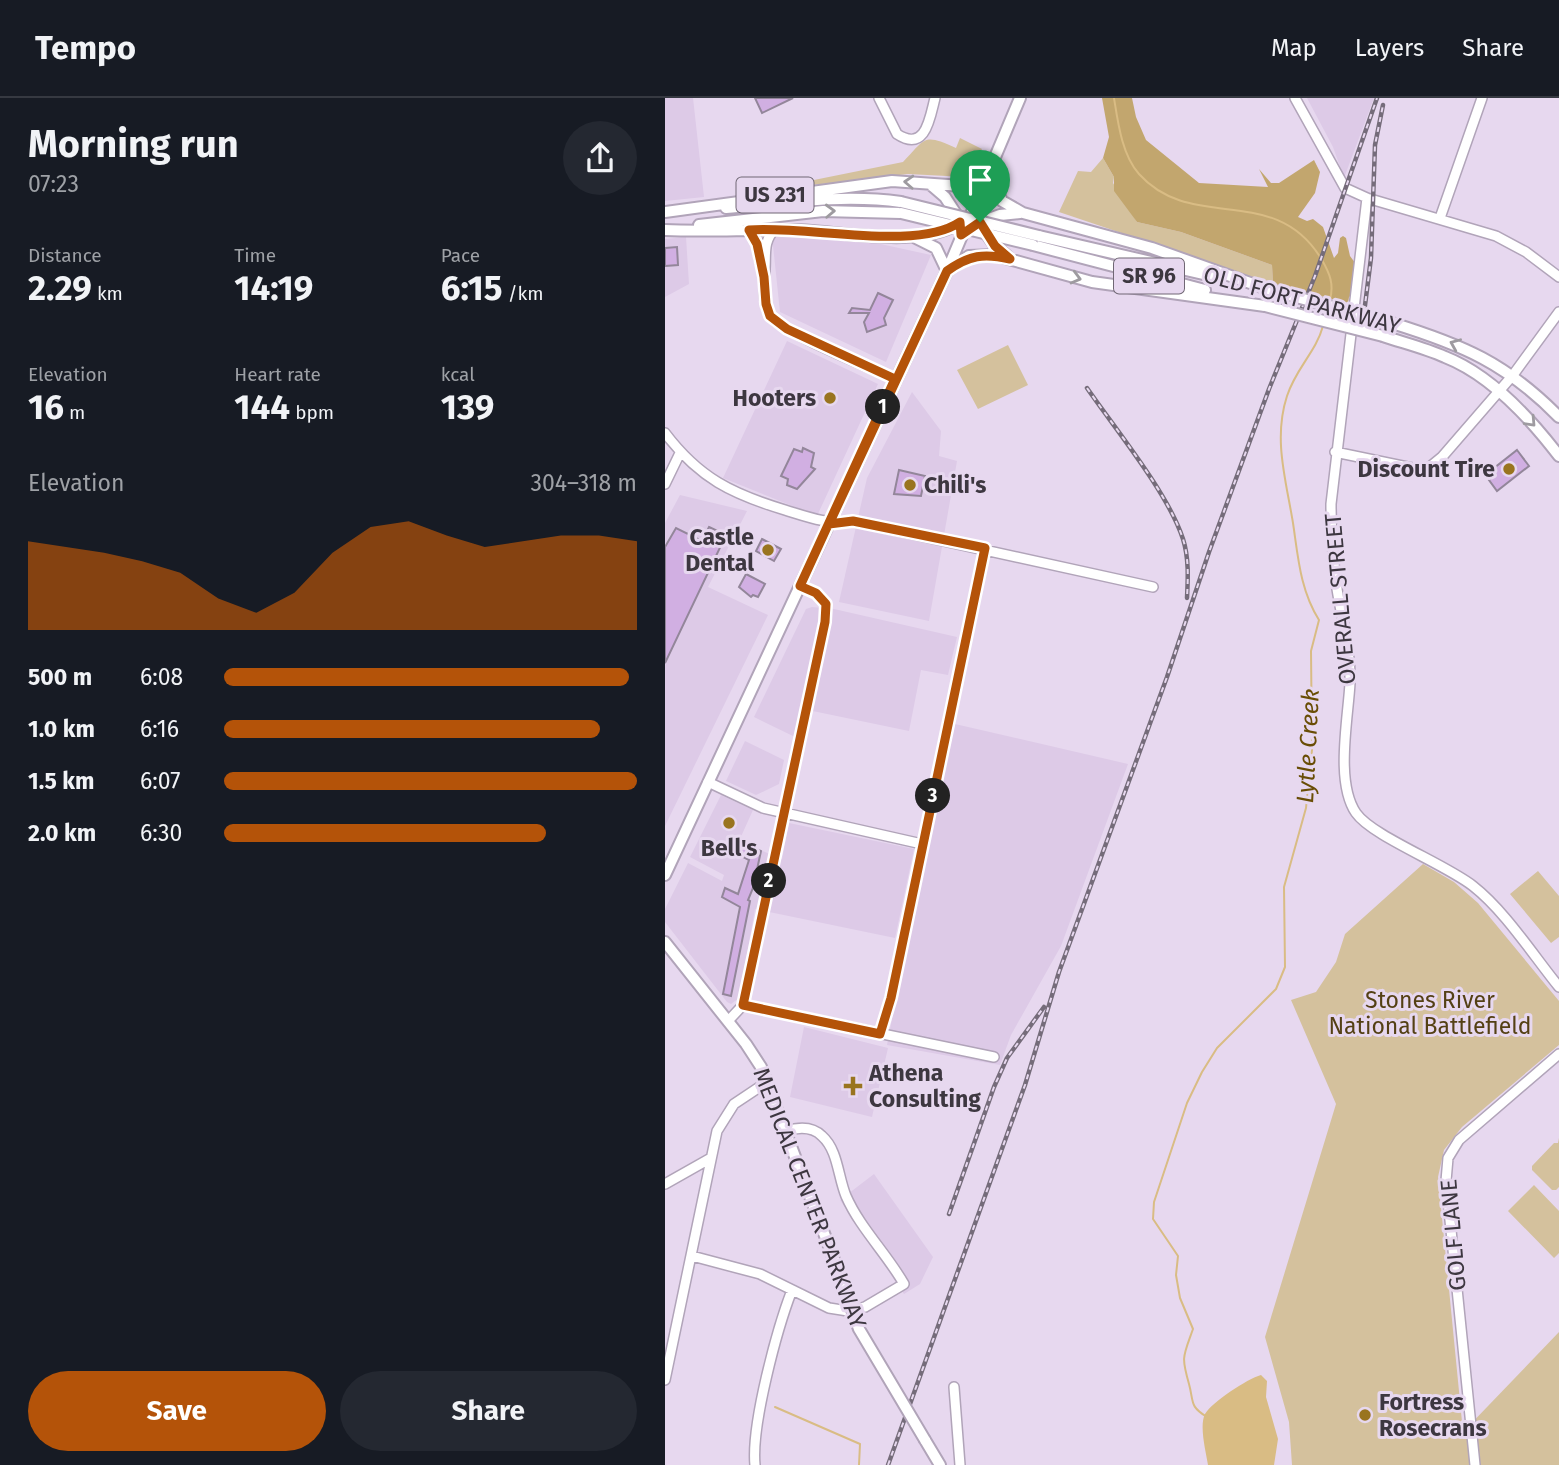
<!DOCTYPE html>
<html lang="en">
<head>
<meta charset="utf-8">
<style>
  :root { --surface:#171b24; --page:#242831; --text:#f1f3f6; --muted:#9ea1a6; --line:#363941; --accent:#b45309 }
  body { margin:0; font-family:"Fira Sans",sans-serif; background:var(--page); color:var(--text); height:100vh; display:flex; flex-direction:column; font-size:26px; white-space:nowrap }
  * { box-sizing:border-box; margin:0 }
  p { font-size:23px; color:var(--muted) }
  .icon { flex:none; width:38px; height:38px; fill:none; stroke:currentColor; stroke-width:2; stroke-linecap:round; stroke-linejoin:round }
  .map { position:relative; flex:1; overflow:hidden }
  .side { display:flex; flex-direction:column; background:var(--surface); width:665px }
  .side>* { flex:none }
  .pin { position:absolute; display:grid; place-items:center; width:60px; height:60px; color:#fff; margin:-72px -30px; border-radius:50% 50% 50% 0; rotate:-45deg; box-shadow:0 0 7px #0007 }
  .pin .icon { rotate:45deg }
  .km { position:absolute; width:35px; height:35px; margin:-18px; border-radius:50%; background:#222; color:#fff; font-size:19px; line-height:35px; text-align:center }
  .round { display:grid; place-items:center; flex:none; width:74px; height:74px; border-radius:37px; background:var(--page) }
  .head { display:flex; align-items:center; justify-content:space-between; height:119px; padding:0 28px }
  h1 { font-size:38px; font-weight:700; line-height:52px }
  .metrics { display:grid; grid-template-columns:repeat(3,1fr); gap:10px; height:119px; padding:7px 28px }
  .metrics div { display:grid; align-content:center }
  .metrics b { font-size:35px; font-weight:700 }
  .metrics small { font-size:19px; font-weight:400 }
  .metrics p { font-size:19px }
  .chart { height:196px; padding:14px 28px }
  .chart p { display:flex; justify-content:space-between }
  .chart svg { width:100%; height:126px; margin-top:7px; fill:var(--accent); opacity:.7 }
  .button { display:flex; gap:14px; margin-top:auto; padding:14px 28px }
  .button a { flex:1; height:80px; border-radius:42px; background:var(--accent); color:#fff; font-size:28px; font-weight:700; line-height:80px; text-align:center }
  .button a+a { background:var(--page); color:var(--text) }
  ul { padding:0 28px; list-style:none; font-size:23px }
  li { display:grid; grid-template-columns:112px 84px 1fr; align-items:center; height:52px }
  li i { height:18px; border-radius:9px; background:var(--accent) }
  header { display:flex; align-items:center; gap:42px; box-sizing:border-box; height:98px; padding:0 35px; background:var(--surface); border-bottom:2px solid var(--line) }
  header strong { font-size:33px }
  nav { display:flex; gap:38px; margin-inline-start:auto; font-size:24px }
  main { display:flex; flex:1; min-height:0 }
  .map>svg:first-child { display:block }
</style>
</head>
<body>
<header>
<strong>Tempo</strong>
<nav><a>Map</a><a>Layers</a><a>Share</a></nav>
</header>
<main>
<section class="side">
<div class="head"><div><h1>Morning run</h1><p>07:23</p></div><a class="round"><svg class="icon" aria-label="share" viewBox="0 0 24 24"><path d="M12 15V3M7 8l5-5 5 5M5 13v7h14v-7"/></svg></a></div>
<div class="metrics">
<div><p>Distance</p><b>2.29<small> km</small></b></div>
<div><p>Time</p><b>14:19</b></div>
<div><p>Pace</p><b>6:15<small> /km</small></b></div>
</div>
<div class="metrics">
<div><p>Elevation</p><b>16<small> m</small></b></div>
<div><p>Heart rate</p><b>144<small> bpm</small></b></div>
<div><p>kcal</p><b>139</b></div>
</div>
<div class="chart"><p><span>Elevation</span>304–318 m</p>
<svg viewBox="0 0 160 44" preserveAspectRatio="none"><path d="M0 44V13L10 15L20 17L30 20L40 24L50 33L60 38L70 31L80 17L90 8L100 6L110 11L120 15L130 13L140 11L150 11L160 13V44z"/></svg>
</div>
<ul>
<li><b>500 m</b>6:08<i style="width:98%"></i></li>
<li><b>1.0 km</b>6:16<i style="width:91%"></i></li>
<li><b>1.5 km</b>6:07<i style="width:100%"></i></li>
<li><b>2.0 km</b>6:30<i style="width:78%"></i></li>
</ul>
<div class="button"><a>Save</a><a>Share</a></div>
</section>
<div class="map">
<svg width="894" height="1367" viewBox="0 0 894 1367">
  <rect width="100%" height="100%" fill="#e7d8ef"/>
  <!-- built -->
  <path fill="#ddcae7" d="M0,0H28L39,99L0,103Z
    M642,0H709L679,80L668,49Z
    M107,138L188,140L266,157L221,264L115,214Z
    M21,139L24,186L0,199V141Z
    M122,243L213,286L152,418L58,380Z
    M247,294L276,333L274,358L292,363L264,523L174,504L202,380Z
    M15,397L82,413L43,489L103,517L0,728V425Z
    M147,509L169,511L292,539L283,577L256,572L244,633L138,611L130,639L89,619L141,511Z
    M290,626L463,666L396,848L346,937L335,967L222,947L247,817Z
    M80,643L119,662L114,686L91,697L61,683Z
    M56,697L88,712L74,743L117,761L124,725L249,751L230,840L90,811L74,900L66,906L62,904L0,824V811L23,765L57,783L59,777L25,759Z
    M139,929L223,950L207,1019L125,999Z
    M209,1076L268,1159L255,1186L239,1196L175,1102Z"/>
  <!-- green -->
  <path fill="#d4c19d" d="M295,40L317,51L301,79L243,76L139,88V84L238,64C261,40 258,35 291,50Z
    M438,60L449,79L448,85L472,124L516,134L607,167L608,186L394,114L413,73L426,74Z
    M343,247L363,287L313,311L292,272Z
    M758,766L789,784L813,805L894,903V947L797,1029L779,1052L773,1079L798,1334L894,1234V1367H627L624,1324L600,1239L671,1006L626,902L651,894L671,864L680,836Z
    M873,773L894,798V839L886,845L845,796Z
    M894,1040V1089L891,1092H887L867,1072V1068L889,1045H893Z
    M869,1087L894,1113V1155L889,1160L843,1113Z"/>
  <!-- forest -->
  <path fill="#c2a66e" d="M437,0H467L471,19L481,42L534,85L603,89L594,71L606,85H614L649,62L655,74L650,95L633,119L642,123L648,121L658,129L669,160L673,155L675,140L678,138L681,140L685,158L696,173L693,193L684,199L683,205L608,186L607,167L516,134L472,124L449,93V79L438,60L444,39Z"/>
  <!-- water -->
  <path fill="#d9bc84" d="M596,1277L602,1283L601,1299L613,1341L609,1367H543C541,1354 534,1328 540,1316C547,1304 582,1281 596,1277Z"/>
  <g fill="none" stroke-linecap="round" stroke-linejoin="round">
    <!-- stream -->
    <path stroke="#d9bc84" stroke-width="2" d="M449,0C453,25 457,57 474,76C528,136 610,83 657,162C665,176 669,186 665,202
      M110,1309L195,1346L194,1367
      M542,1319C524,1308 529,1304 524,1286C516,1258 518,1259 528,1231L515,1200L511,1177L513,1158L488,1121L489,1104L522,1005L537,974L552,950L611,891L620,869L619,789L641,710L647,652L646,553L654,522C635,492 633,458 628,425C621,382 608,341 622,298C631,270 651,254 658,228"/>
  </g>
  <!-- building -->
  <path fill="#d1afe2" stroke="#93869a" stroke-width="2" d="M90,0H128L97,15Z
    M12,149L13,167L0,168V150Z
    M213,195L228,202L219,220L221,227L202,234L199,224L204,215H184L187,210L205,212Z
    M138,350L149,355L146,369L150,371L132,391L122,387L123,381L116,378L129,351L137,354Z
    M852,352L864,368L832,393L824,382L827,379L824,374Z
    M234,372L260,378L256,398L229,396Z
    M44,429L61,437L0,565V449L11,430L37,443Z
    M97,441L116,451L109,463L91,453Z
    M81,476L100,486L93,499L88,497L86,499L74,489Z
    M74,743L96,753L88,790L83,802L85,803L66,898L58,896L75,809L57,799L60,790L73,796L84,762L69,754Z"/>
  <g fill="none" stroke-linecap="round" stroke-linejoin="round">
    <!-- minor casing -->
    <g stroke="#b1a4b9" stroke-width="12">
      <path id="minor" d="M214,0L232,36C261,55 265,19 270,0
        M630,0L680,90L702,100L831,138L861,154L894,179
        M702,100L666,406C666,435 668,462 672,491C677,522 686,553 685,585C683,622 670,684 691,715C707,738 780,766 808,788C840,813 868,857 894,889
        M775,120L817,0
        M110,131C98,143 101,156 100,171C99,185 97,207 106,219C117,234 208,271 230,281
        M84,132L92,146L95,164
        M0,335C34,380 67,396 120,412C146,420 160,426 188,423L488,489
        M670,354L752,371L766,368L777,359L848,277L894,214
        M0,386L15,355
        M43,684L98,710L257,746
        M78,907L329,959
        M63,923L78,907L160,524L161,506L151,495L135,488
        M215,936L226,900L320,450
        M0,1086L46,1060
        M27,1158L95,1176L164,1210L183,1213L200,1209L239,1186C222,1156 195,1130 181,1098C173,1079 173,1052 157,1038C147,1028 134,1029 121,1033
        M0,1282L52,1033L69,1006L102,984
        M289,1289L295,1367
        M90,1367C86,1327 112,1231 127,1192
        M810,1367L781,1083L783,1060L794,1042L894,956"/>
    </g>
    <!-- major casing -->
    <g stroke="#b1a4b9" stroke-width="14">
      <path id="major" d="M324,74L337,103L358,115L487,150L602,191
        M266,87L280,99L295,122
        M61,110C119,105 178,96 236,104
        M0,114L227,83L297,88L324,74
        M313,125L335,117L355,115
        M34,127L158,113L236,115
        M318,131L330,148L342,158
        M0,132C43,134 86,131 129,132C179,133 249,151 293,126
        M374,138L551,179
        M249,139L271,150L282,173L304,158L329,157L427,184L600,208
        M368,147L540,192
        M727,225C798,247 841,265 894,319
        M718,238C739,245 760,250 780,259C826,277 865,320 894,358
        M0,777L282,173L355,0
        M0,844L81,946L96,969L168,1159
        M260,1342L275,1367"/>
    </g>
    <!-- minor -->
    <use href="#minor" stroke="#fff" stroke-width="9"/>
    <!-- major -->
    <use href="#major" stroke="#fff" stroke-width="10"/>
    <!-- rail casing -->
    <g stroke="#756c7a" stroke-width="4.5">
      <path id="rail" d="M698,223L706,160L710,47L718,7
        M422,290C451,332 503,395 518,441C524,460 523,480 522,500
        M284,1116L329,989L342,960L379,909
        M223,1367L360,987L394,874L502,579L544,454L604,291L650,178L712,0"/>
    </g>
    <!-- rail -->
    <use href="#rail" stroke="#e7d8ef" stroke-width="2" stroke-dasharray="5" stroke-linecap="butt"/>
    <!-- major-bridge casing -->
    <g stroke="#b1a4b9" stroke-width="14" stroke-linecap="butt">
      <path id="major-bridge" d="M236,104L374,138
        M236,115L368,147
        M602,191L727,225
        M600,208L718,238
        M168,1159L194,1231L260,1342"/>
    </g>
    <!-- major-bridge -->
    <use href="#major-bridge" stroke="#fff" stroke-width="10"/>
  </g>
  <!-- one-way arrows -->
  <defs><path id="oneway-chevron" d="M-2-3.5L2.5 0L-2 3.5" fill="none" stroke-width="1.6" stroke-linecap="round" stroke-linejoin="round" transform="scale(1.75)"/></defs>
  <g stroke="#9e9ba0">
    <use href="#oneway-chevron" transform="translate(244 84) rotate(-177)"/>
    <use href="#oneway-chevron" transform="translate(165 113) rotate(-2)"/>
    <use href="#oneway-chevron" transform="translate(411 180) rotate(15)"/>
    <use href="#oneway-chevron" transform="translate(790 246) rotate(-157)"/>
    <use href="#oneway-chevron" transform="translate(866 324) rotate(47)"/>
  </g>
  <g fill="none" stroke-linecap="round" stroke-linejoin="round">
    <!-- route casing -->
    <g stroke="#fff" stroke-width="14">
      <path id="route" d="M315,124L296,137L295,124C251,154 142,127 84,132L92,146L99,179L101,206L105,218L122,231L230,281C198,350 167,419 135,488L151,495L161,506L160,524L78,907L215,936L226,900L320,450L188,423L164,426L282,173C304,157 319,155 345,161L330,148L315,124"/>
    </g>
    <!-- route -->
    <use href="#route" stroke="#b45309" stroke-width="9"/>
  </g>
  <!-- markers -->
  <g fill="#99741f" stroke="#e7d8ef" stroke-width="2.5">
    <circle cx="165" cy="300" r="7"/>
    <circle cx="844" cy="371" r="7"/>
    <circle cx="245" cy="387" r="7"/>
    <circle cx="103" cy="452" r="7"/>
    <circle cx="64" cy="725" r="7"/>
    <path d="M184.5 977.5h7v7h7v7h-7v7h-7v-7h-7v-7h7z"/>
    <circle cx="700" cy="1317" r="7"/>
  </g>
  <g text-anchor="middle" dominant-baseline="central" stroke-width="6" stroke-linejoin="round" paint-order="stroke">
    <!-- shield labels -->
    <g fill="#e7d8ef" stroke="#706774" stroke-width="2">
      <rect x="71.5" y="79.5" width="77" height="35" rx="5"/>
      <rect x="449" y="160.5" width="70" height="35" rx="5"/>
    </g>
    <g font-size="21" font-weight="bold" fill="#3d3740">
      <text x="110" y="97">US 231</text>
      <text x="484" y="178">SR 96</text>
    </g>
    <!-- street labels -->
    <g font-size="23" fill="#3d3740" stroke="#e7d8ef">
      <text transform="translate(637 202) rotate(15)">OLD FORT PARKWAY</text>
      <text transform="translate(675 501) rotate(-95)">OVERALL STREET</text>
      <text transform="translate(145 1100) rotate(69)">MEDICAL CENTER PARKWAY</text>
      <text transform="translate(788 1137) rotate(-95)">GOLF LANE</text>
    </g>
    <!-- poi labels -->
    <g font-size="23" font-weight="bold" fill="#3d3740" stroke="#e7d8ef" text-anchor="end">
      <text x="151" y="300">Hooters</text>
      <text x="830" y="371">Discount Tire</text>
      <text x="259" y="387" text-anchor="start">Chili's</text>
      <text x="89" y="439">Castle<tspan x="89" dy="26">Dental</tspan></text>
      <text x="64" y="750" text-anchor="middle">Bell's</text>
      <text x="204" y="975" text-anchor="start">Athena<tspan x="204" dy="26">Consulting</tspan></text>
      <text x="714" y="1304" text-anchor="start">Fortress<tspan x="714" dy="26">Rosecrans</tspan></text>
    </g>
    <!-- park labels -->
    <g font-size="23" fill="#544014" stroke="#e7d8ef">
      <text x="765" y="902">Stones River<tspan x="765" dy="26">National Battlefield</tspan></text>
    </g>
    <!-- water labels -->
    <g font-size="24" font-style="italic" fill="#694d05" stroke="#e7d8ef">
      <text transform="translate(643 648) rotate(-87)">Lytle Creek</text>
    </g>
  </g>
</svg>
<div class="pin" style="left:315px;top:124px;background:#1e9e55"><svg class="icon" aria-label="arrive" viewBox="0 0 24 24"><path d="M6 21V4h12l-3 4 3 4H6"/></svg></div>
<b class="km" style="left:218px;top:309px">1</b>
<b class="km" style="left:104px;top:783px">2</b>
<b class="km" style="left:268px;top:698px">3</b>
</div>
</main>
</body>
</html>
